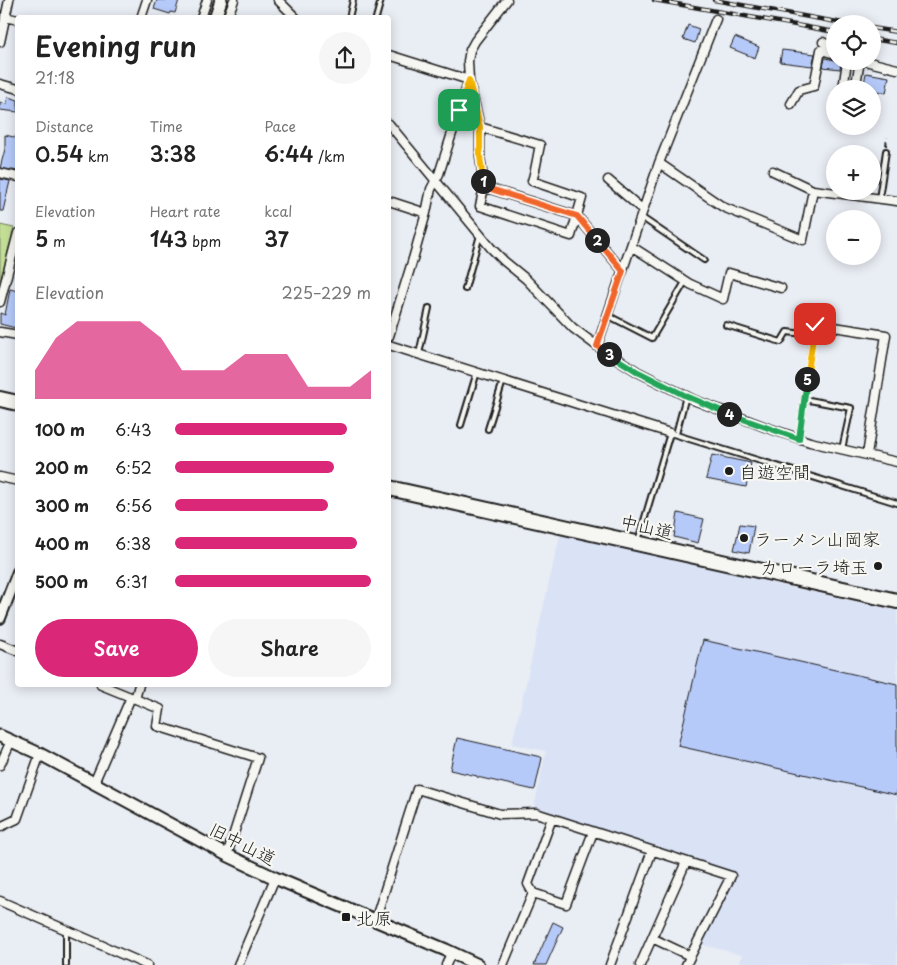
<!DOCTYPE html>
<html lang="en">
<head>
<meta charset="utf-8">
<style>
  :root { --surface:#fff; --page:#f6f6f6; --text:#222; --muted:#767676; --accent:#db2777 }
  body { margin:0; font-family:"Playpen Sans","Klee One",sans-serif; background:var(--page); color:var(--text); height:100vh; display:flex; flex-direction:column; font-size:19px; white-space:nowrap }
  * { box-sizing:border-box; margin:0 }
  p { font-size:16px; color:var(--muted) }
  .icon { flex:none; width:28px; height:28px; fill:none; stroke:currentColor; stroke-width:2; stroke-linecap:round; stroke-linejoin:round }
  .map { position:relative; flex:1; overflow:hidden }
  .drawer { position:absolute; left:15px; top:15px; width:376px; height:672px; display:flex; flex-direction:column; background:var(--surface); border-radius:5px; box-shadow:0 2px 12px #0003 }
  .drawer>* { flex:none }
  .fabs { position:absolute; left:826px; top:15px; display:grid; gap:10px }
  .fabs a { display:grid; place-items:center; width:55px; height:55px; border-radius:50%; background:var(--surface); box-shadow:0 2px 12px #0003; font-size:25px }
  .pin { position:absolute; display:grid; place-items:center; width:42px; height:42px; color:#fff; margin:-21px; border-radius:10px; box-shadow:0 2px 8px #0006 }
  .km { position:absolute; width:25px; height:25px; margin:-12px; border-radius:50%; background:#222; color:#fff; font-size:14px; line-height:25px; text-align:center }
  .round { display:grid; place-items:center; flex:none; width:52px; height:52px; border-radius:26px; background:var(--page) }
  .headline { display:flex; align-items:center; justify-content:space-between; height:85px; padding:0 20px }
  h1 { font-size:28px; font-weight:600; line-height:38px }
  .metrics { display:grid; grid-template-columns:repeat(3,1fr); gap:8px; height:85px; padding:5px 20px }
  .metrics div { display:grid; align-content:center }
  .metrics b { font-size:21px; font-weight:600 }
  .metrics small { font-size:14px; font-weight:400 }
  .metrics p { font-size:14px }
  .chart { height:140px; padding:10px 20px }
  .chart p { display:flex; justify-content:space-between }
  .chart svg { width:100%; height:90px; margin-top:5px; fill:var(--accent); opacity:.7 }
  .cta { display:flex; gap:10px; margin-top:auto; padding:10px 20px }
  .cta a { flex:1; height:58px; border-radius:30px; background:var(--accent); color:#fff; font-size:20px; font-weight:600; line-height:58px; text-align:center }
  .cta a+a { background:var(--page); color:var(--text) }
  ul { padding:0 20px; list-style:none; font-size:16px }
  li { display:grid; grid-template-columns:80px 60px 1fr; align-items:center; height:38px }
  li i { height:12px; border-radius:6px; background:var(--accent) }
  .map>svg:first-child { display:block }
</style>
</head>
<body>
<div class="map">
<svg width="897" height="965" viewBox="0 0 897 965">
  <rect width="100%" height="100%" fill="#e9edf4"/>
  <filter id="ink" filterUnits="userSpaceOnUse"><feTurbulence type="fractalNoise" baseFrequency=".02" numOctaves="2"/><feDisplacementMap in="SourceGraphic" scale="10" xChannelSelector="R" yChannelSelector="G"/><feConvolveMatrix kernelMatrix="1 2 1 2 8 2 1 2 1" color-interpolation-filters="sRGB"/></filter>
  <g filter="url(#ink)">
    <!-- built -->
    <path fill="#dae2f6" d="M560,535L897,611V965H739L742,955L696,943L731,874L534,808L546,751L512,744Z"/>
    <!-- green -->
    <path fill="#c3de95" stroke="#707d58" d="M0,225L14,228L0,283Z"/>
    <!-- building -->
    <path fill="#b6cafa" stroke="#1c1c1c" d="M157,0H179L175,13L171,12L170,14L154,9Z
      M688,25L699,29L695,43L683,39Z
      M735,37L759,47L755,58L730,48Z
      M782,50L815,54L812,66L780,62Z
      M825,58L835,60V61H841L840,69L823,67Z
      M866,73L889,77L886,93L872,90V89H863Z
      M8,97L18,100V112L0,110V102L6,104Z
      M5,135L18,138V171L0,168L5,149Z
      M0,179L10,181L3,211H0Z
      M10,289L18,291V323L16,328L0,324V313L5,315Z
      M712,455L751,463L746,487L706,479Z
      M678,513L704,519L698,543L674,537Z
      M740,524L754,526L749,553L734,550Z
      M703,640L897,684V795L678,746Z
      M457,738L541,757L542,758L535,789L534,790L477,777V776L450,770Z
      M553,922L563,927L546,965H534Z"/>
    <g fill="none" stroke-linecap="round" stroke-linejoin="round">
      <!-- service casing -->
      <g stroke="#1c1c1c" stroke-width="8">
        <path id="service" d="M349,18L353,0
          M376,18L381,0
          M879,199L886,151
          M641,217L704,260
          M465,289L480,235
          M607,315L652,338L685,282
          M726,325L781,342L787,332L813,335L799,439
          M419,354L429,308
          M804,399L851,408L842,449
          M461,425L477,372
          M488,429L503,381
          M676,434L686,396
          M638,541L670,433L897,503
          M66,929V965"/>
      </g>
      <!-- minor casing -->
      <g stroke="#1c1c1c" stroke-width="11">
        <path id="minor" d="M278,0L296,18
          M5,17L18,20
          M141,18L147,0
          M201,18L207,0
          M227,18L234,0
          M0,42L9,0
          M823,42C828,44 831,48 832,53
          M389,55L469,80L480,127V156L484,187L480,206L571,236L582,198L532,181C536,169 537,158 540,145L480,127
          M865,61L897,69
          M0,84L18,89
          M843,89L847,61
          M855,89L860,61
          M791,104L799,90L814,86L821,50L835,54
          M389,124L491,248L504,261L526,279L573,328L597,346L638,372L694,400L768,428L810,442L897,462
          M659,163L723,207L803,240L813,190
          M773,171L813,190L897,201
          M0,173L18,177
          M608,180L643,210
          M484,187L577,216L623,271
          M389,201L426,213
          M631,246L690,284L723,299L729,273L781,288
          M0,302L18,233
          M0,332L18,335
          M813,335L815,324L886,335L867,455
          M389,336L413,259L426,213L431,189L439,174L469,80L468,61L470,50L475,41L507,0
          M389,345L670,433
          M597,346L659,163L716,19
          M0,477L18,481
          M0,644L18,651
          M101,685L160,709L157,726L258,758L227,855
          M135,699L139,685
          M0,765L11,741
          M94,783L131,697
          M552,818L528,884L533,893L566,904L593,832
          M0,827L17,819L40,754
          M0,901L147,965
          M375,921L417,789L500,814L536,813L731,876L686,965
          M652,938L690,956
          M238,965L275,878
          M446,965L451,953
          M503,965L533,893
          M610,965L652,851
          M640,965L686,862"/>
      </g>
      <!-- tertiary casing -->
      <g stroke="#1c1c1c" stroke-width="14">
        <path id="tertiary" d="M0,618L18,572"/>
      </g>
      <!-- secondary casing -->
      <g stroke="#1c1c1c" stroke-width="15">
        <path id="secondary" d="M215,18L221,0
          M0,736L40,754L227,855L275,878L446,950L478,965"/>
      </g>
      <!-- trunk casing -->
      <g stroke="#1c1c1c" stroke-width="18">
        <path id="trunk" d="M0,399L18,403
          M389,488L897,601"/>
      </g>
      <!-- path -->
      <path stroke="#1c1c1c" stroke-width="2" stroke-dasharray="5 4" stroke-linecap="butt" d="M886,146L887,137"/>
      <!-- service -->
      <use href="#service" stroke="#f6f6f2" stroke-width="4"/>
      <!-- minor -->
      <use href="#minor" stroke="#f6f6f2" stroke-width="8"/>
      <!-- tertiary -->
      <use href="#tertiary" stroke="#f6f6f2" stroke-width="10"/>
      <!-- secondary -->
      <use href="#secondary" stroke="#f6f6f2" stroke-width="11"/>
      <!-- trunk -->
      <use href="#trunk" stroke="#f6f6f2" stroke-width="14"/>
      <!-- rail casing -->
      <g stroke="#1c1c1c" stroke-width="4.5">
        <path id="rail" d="M654,0L835,32
          M714,0L848,24
          M872,28L897,32
          M872,39L897,43"/>
      </g>
      <!-- rail -->
      <use href="#rail" stroke="#f6f6f2" stroke-width="2.5" stroke-dasharray="8" stroke-linecap="butt"/>
    </g>
  </g>
  <g fill="none" stroke-linecap="round" stroke-linejoin="round" filter="url(#ink)">
    <!-- split-1 casing -->
    <g stroke="#fff" stroke-width="10">
      <path id="split-1" d="M459,110L469,80L480,127V156L483,181"/>
    </g>
    <!-- split-2 casing -->
    <g stroke="#fff" stroke-width="10">
      <path id="split-2" d="M483,181L484,187L577,216L597,240"/>
    </g>
    <!-- split-3 casing -->
    <g stroke="#fff" stroke-width="10">
      <path id="split-3" d="M597,240L623,271L597,346L609,354"/>
    </g>
    <!-- split-4 casing -->
    <g stroke="#fff" stroke-width="10">
      <path id="split-4" d="M609,354L638,372L686,396L729,414"/>
    </g>
    <!-- split-5 casing -->
    <g stroke="#fff" stroke-width="10">
      <path id="split-5" d="M729,414L799,439L807,379"/>
    </g>
    <!-- split-6 casing -->
    <g stroke="#fff" stroke-width="10">
      <path id="split-6" d="M807,379L815,324"/>
    </g>
    <!-- split-1 -->
    <use href="#split-1" stroke="#f5b400" stroke-width="6"/>
    <!-- split-2 -->
    <use href="#split-2" stroke="#f0652b" stroke-width="6"/>
    <!-- split-3 -->
    <use href="#split-3" stroke="#f0652b" stroke-width="6"/>
    <!-- split-4 -->
    <use href="#split-4" stroke="#22a559" stroke-width="6"/>
    <!-- split-5 -->
    <use href="#split-5" stroke="#22a559" stroke-width="6"/>
    <!-- split-6 -->
    <use href="#split-6" stroke="#f5b400" stroke-width="6"/>
  </g>
  <!-- markers -->
  <g fill="#1c1c1c" stroke="#f6f6f2" stroke-width="2">
    <circle cx="729" cy="471" r="5"/>
    <circle cx="744" cy="538" r="5"/>
    <circle cx="878" cy="566" r="5"/>
    <rect x="341" y="912" width="10" height="10" rx="2.5"/>
  </g>
  <g text-anchor="middle" dominant-baseline="central" stroke-width="4.5" stroke-linejoin="round" paint-order="stroke">
    <!-- poi labels -->
    <g font-size="18" fill="#1c1c1c" stroke="#f6f6f2" text-anchor="start">
      <text x="739" y="471">自遊空間</text>
      <text x="754" y="538">ラーメン山岡家</text>
      <text x="868" y="566" text-anchor="end">カローラ埼玉</text>
      <text x="356" y="917">北原</text>
    </g>
    <!-- street labels -->
    <g font-size="18" fill="#1c1c1c" stroke="#f6f6f2">
      <text transform="translate(647 526) rotate(13)">中山道</text>
      <text transform="translate(243 843) rotate(27)">旧中山道</text>
    </g>
  </g>
</svg>
<div class="fabs">
<a><svg class="icon" aria-label="locate" viewBox="0 0 24 24"><circle cx="12" cy="12" r="6"/><path d="M12 2v4M12 18v4M2 12h4M18 12h4"/></svg></a>
<a><svg class="icon" aria-label="layers" viewBox="0 0 24 24"><path d="M12 4l9 5-9 5-9-5zM3 14l9 5 9-5"/></svg></a>
<a>+</a>
<a>−</a>
</div>
<div class="pin" style="left:459px;top:110px;background:#1e9e55"><svg class="icon" aria-label="arrive" viewBox="0 0 24 24"><path d="M6 21V4h12l-3 4 3 4H6"/></svg></div>
<div class="pin" style="left:815px;top:324px;background:#d93025"><svg class="icon" aria-label="check" viewBox="0 0 24 24"><path d="M5 12l5 5 9-10"/></svg></div>
<b class="km" style="left:483px;top:181px">1</b>
<b class="km" style="left:597px;top:240px">2</b>
<b class="km" style="left:609px;top:354px">3</b>
<b class="km" style="left:729px;top:414px">4</b>
<b class="km" style="left:807px;top:379px">5</b>
<section class="drawer">
<div class="headline"><div><h1>Evening run</h1><p>21:18</p></div><a class="round"><svg class="icon" aria-label="share" viewBox="0 0 24 24"><path d="M12 15V3M7 8l5-5 5 5M5 13v7h14v-7"/></svg></a></div>
<div class="metrics">
<div><p>Distance</p><b>0.54<small> km</small></b></div>
<div><p>Time</p><b>3:38</b></div>
<div><p>Pace</p><b>6:44<small> /km</small></b></div>
</div>
<div class="metrics">
<div><p>Elevation</p><b>5<small> m</small></b></div>
<div><p>Heart rate</p><b>143<small> bpm</small></b></div>
<div><p>kcal</p><b>37</b></div>
</div>
<div class="chart"><p><span>Elevation</span>225–229 m</p>
<svg viewBox="0 0 160 44" preserveAspectRatio="none"><path d="M0 44V30L10 14L20 6L30 6L40 6L50 6L60 14L70 30L80 30L90 30L100 22L110 22L120 22L130 38L140 38L150 38L160 30V44z"/></svg>
</div>
<ul>
<li><b>100 m</b>6:43<i style="width:88%"></i></li>
<li><b>200 m</b>6:52<i style="width:81%"></i></li>
<li><b>300 m</b>6:56<i style="width:78%"></i></li>
<li><b>400 m</b>6:38<i style="width:93%"></i></li>
<li><b>500 m</b>6:31<i style="width:100%"></i></li>
</ul>
<div class="cta"><a>Save</a><a>Share</a></div>
</section>
</div>
</body>
</html>
